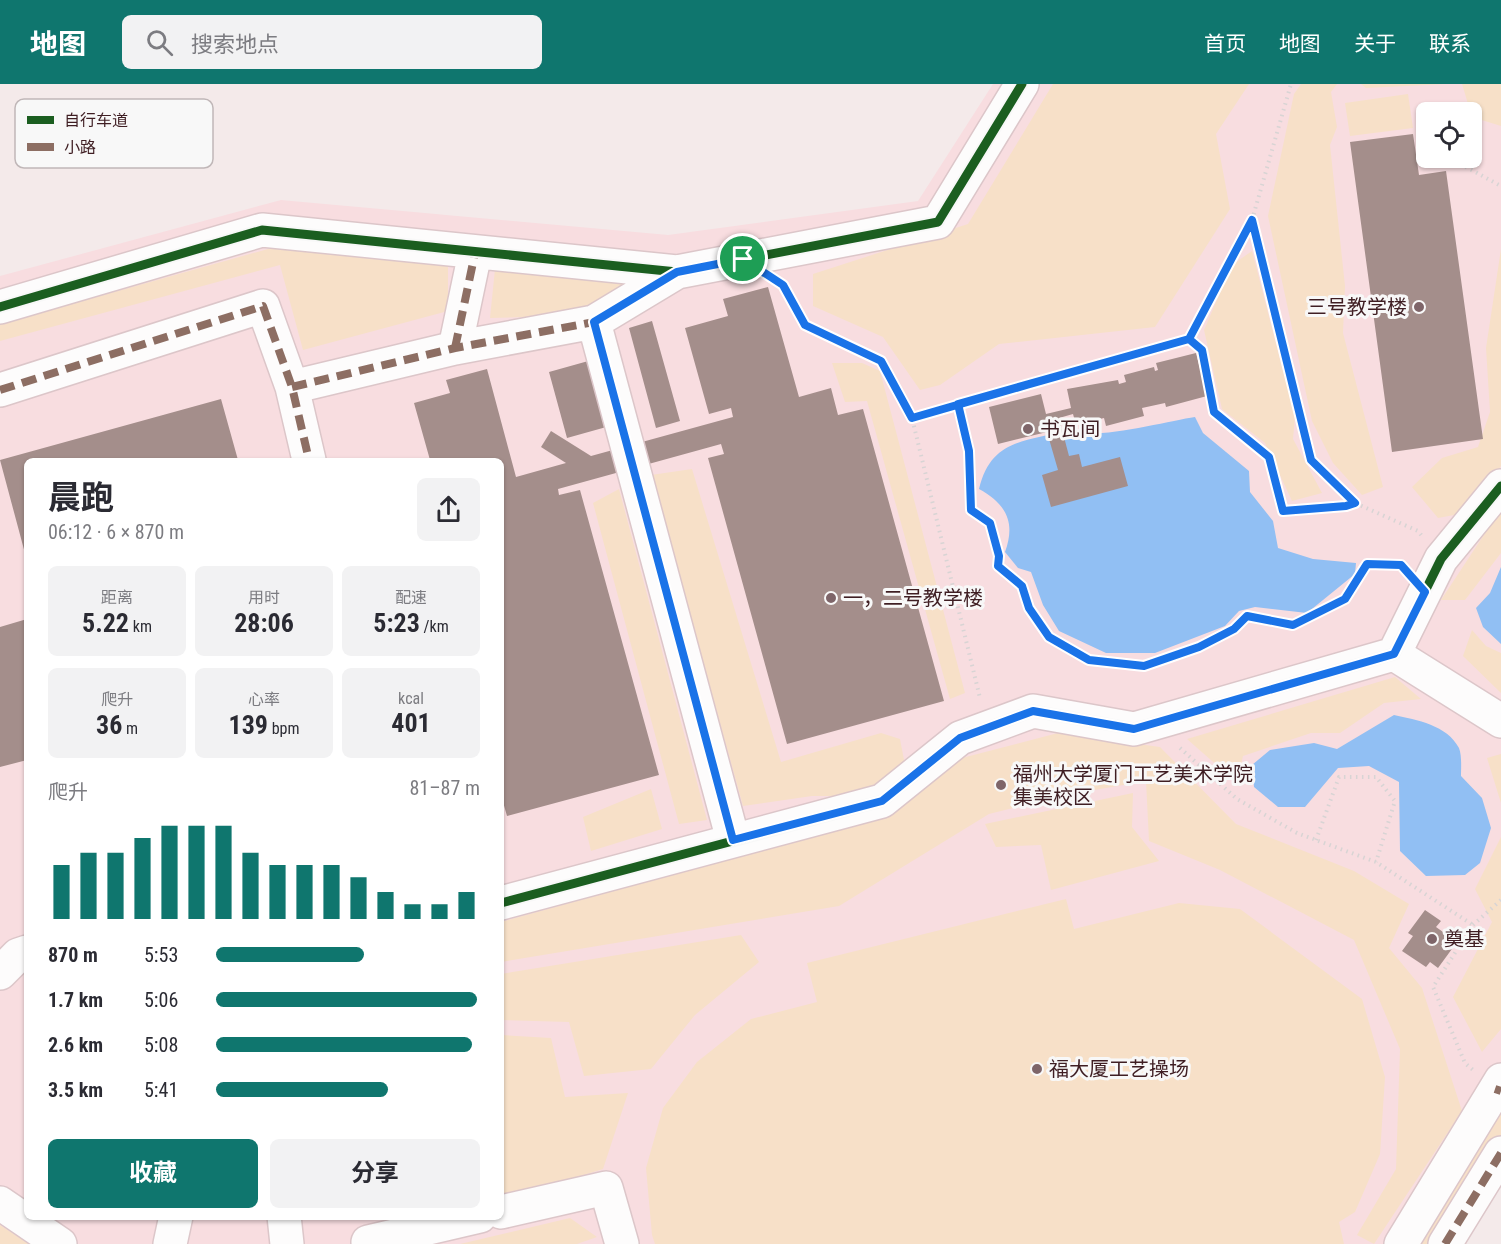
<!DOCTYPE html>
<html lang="zh">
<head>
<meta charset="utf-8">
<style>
  :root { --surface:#fff; --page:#f2f2f3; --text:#2b2b33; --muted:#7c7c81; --accent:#0f766e }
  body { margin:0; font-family:"Roboto Condensed","Noto Sans SC",sans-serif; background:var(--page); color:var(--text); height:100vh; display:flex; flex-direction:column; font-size:22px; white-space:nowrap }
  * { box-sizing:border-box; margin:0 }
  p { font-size:20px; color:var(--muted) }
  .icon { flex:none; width:33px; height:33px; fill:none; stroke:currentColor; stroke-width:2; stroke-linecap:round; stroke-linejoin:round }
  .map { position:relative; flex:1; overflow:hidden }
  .panel { position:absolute; left:24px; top:374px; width:480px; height:762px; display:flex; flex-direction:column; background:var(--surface); border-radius:9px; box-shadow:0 2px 4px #0004 }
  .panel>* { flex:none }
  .controls { position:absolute; left:1416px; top:18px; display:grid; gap:12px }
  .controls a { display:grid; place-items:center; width:66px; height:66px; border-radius:9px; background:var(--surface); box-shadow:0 2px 4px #0004; font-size:30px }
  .pin { position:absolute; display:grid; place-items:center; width:51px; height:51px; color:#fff; margin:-26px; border:3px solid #fff; border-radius:50%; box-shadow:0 2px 6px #0007 }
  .round { display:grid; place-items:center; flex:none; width:63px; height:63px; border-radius:9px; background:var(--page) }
  .headline { display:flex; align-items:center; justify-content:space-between; height:102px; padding:0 24px }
  h1 { font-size:33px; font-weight:700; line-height:45px }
  .metrics { display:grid; grid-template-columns:repeat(3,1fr); gap:9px; height:102px; padding:6px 24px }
  .metrics div { display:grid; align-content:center; border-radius:9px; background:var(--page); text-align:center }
  .metrics b { font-size:26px; font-weight:700 }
  .metrics small { font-size:16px; font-weight:400 }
  .metrics p { font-size:16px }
  .chart { height:168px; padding:12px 24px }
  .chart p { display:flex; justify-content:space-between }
  .chart svg { width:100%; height:108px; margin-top:6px; stroke:var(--accent); stroke-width:6 }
  .cta { display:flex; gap:12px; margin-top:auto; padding:12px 24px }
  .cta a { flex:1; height:69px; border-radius:9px; background:var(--accent); color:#fff; font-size:24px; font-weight:700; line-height:69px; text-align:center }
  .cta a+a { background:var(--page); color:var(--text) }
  ul { padding:0 24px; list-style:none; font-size:20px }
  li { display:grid; grid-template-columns:96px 72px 1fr; align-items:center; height:45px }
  li i { height:15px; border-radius:8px; background:var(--accent) }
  header { display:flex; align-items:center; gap:36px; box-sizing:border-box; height:84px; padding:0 30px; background:var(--accent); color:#fff }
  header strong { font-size:28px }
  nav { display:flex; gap:33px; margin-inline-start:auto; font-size:21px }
  .search { width:420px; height:54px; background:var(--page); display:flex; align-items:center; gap:15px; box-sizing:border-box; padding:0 21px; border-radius:9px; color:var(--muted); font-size:22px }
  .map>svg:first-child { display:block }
</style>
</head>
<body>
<header>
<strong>地图</strong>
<div class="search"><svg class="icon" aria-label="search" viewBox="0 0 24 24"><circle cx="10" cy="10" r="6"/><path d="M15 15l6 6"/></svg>搜索地点</div>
<nav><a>首页</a><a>地图</a><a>关于</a><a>联系</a></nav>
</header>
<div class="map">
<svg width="1501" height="1160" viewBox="0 0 1501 1160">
  <rect width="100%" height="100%" fill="#f4eaea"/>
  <!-- built -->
  <path fill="#f8dde0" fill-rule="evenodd" d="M993,0H1501V1025L1413,1160H0V192L281,116L668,151L918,117ZM1426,28H1472V74H1426ZM27,376H501V1132H27Z"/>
  <!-- green -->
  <path fill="#f7e0c8" d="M1053,0H1249L1216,50L1230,125L1155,243L999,260L940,301L920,306L883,253L813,222V190L968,140Z
    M1301,0H1337L1331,8L1337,43L1330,61L1345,202L1343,249L1383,403L1362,411L1333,379L1312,337L1268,132L1294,10Z
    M1361,0H1446L1366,4Z
    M1462,0H1501V42L1472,33Z
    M1408,10L1413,44L1350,52L1345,19Z
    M275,163L448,181V227L303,266L280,181L0,257V240Z
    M1501,165V382L1465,429L1438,434L1412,403L1442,374L1478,363L1490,328L1486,264Z
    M1252,167L1295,333L1293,355L1322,409L1292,417L1265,359L1222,325L1204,246L1232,181Z
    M495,185L626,194L630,203L588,231L490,234Z
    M832,279H862L880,287L965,609L950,615L867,317L845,318Z
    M692,385L781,678L881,649L900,655L905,681L857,712H812L743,722L651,391Z
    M619,405L707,736L679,740L593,419Z
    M1501,425V469L1465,516H1441Z
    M1472,546L1486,562L1501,569V609L1463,572Z
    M1395,593L1421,615L1384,619L1340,649H1311L1243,672L1237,699L1187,655Z
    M1058,649L1160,663L1236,740L1354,787L1409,820L1389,864L1422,904L1462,1027L1374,1160L1357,1151L1396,1085L1400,965L1354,856L1220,786L1149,757L1146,697L1066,711L989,730L839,822L501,878V838L857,740L962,674Z
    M1501,670V719L1487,674Z
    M651,705L662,745L591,767L583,733Z
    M1133,709L1132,743L1159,777L1051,806L1041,761L996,763L985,740Z
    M1501,753V945L1482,968L1453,913L1492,838L1475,805Z
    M1066,815L1074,845L1179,819L1240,825L1362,915L1385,993L1380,1070L1355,1128L1339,1138L1344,1160H655L652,1151L646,1084L663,1024L697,978L751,935L817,918L807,879Z
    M741,851L759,878L695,931L651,985L584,992L569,938L501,936V890Z
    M501,951L551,954L565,1013L628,1009L603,1085L526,1109L501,1112Z
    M1501,1019V1056L1433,1160H1412Z
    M570,1134L597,1153L577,1160H460Z
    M0,1141L29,1160H0Z"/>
  <!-- water -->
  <path fill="#91bff3" d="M1195,333L1203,349L1249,387L1250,408L1273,437L1278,464L1313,475L1356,479L1355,490L1307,529L1255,523L1239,527L1225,542L1155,569H1106L1059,547L1043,521L1031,488L1018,484L1005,468C1016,438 1006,420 979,405C991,355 1025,358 1068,346C1089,358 1168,337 1195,333Z
    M1501,483V560L1483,543L1476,524L1490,509Z
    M1394,631C1417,636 1447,641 1459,664C1462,672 1461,684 1461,692L1482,714L1491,744L1480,779L1465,791L1426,792L1400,767L1399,698L1369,682L1338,684L1305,723H1278L1254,703L1252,681L1270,666L1314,659L1337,665Z"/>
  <!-- building -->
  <path fill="#a48e8b" d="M1413,50L1419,91L1446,87L1483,355L1392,368L1350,58Z
    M768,203L799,313L831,304L838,331L863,325L944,617L787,660L708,374L724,370L721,360L558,405L559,411L580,406L659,691L507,732L501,711V376H430L414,319L450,309L446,296L487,285L516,393L566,379L541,363L551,347L591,372L733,333L731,324L709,330L685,244L728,232L723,215Z
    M652,237L680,337L656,344L629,244Z
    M1196,269L1207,312L1166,323L1165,319L1142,324L1144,332L1106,342L1104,334L1076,341L1073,330L1059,334L1069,372L1079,370L1082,383L1120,373L1128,402L1051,423L1042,391L1058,386L1047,348L998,360L989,323L1041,310L1046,330L1071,324L1067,305L1118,296L1119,300L1126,298L1124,291L1154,283L1155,287L1158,286L1156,279Z
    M599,274L617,340L567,354L549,288Z
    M221,315L238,376H27L26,473L0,376Z
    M27,535V676L0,683V543Z
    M1425,826L1441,837L1436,843L1457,858L1438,884L1430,878L1426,883L1402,867L1413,852L1408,849Z"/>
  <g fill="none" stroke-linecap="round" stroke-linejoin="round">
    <!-- street casing -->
    <g stroke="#dcc6c9" stroke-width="36">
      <path id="street" d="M677,188L594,238L733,756
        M0,223L262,146L677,188L938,138L1022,0
        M455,264L475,169
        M292,303L455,264L594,238
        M0,306L263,222L292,303L309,376
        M1394,570L1501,637
        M501,819L882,717L960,654L1033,627L1134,645L1394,570L1441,475L1501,402
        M0,889L18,871L27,868
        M0,1119L60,1160
        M501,1128L606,1104L622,1160
        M284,1132L287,1160
        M368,1158L480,1132
        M170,1160L176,1132
        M1401,1160L1501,996
        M1445,1160L1501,1069"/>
    </g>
    <!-- path -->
    <path stroke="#d8d4d4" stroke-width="4" stroke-dasharray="1.5 4.5" stroke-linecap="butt" d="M1455,77L1501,102
      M1252,136L1291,0
      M782,200L805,241L881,277L912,334L980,614
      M1189,255L1202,266L1214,328L1269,373L1283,427L1346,422L1355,419
      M958,320L969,367L971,426L990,439L999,472L998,482L1022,502L1029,524L1049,553L1089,576L1145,582L1199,563L1234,545L1247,532L1293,541L1345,515L1367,480L1401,481L1403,483
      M912,334L1189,255L1252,136L1311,376L1355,419L1418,447L1422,452
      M1180,664L1237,715L1297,749L1376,778L1473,841L1433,903L1465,979L1473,986
      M1316,756L1339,693H1376L1395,717L1376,778
      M1473,841L1501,816"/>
    <!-- street -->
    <use href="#street" stroke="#fdfcfc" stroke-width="33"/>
    <!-- quiet -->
    <path stroke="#8d6e63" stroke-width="8" stroke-dasharray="15 8" stroke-linecap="butt" d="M675,189L594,238L733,756
      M455,264L475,169
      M292,303L455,264L594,238
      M0,306L263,222L292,303L309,376
      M1495,1005L1501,1007
      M1445,1160L1501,1069"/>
    <!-- cycleway casing -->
    <g stroke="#f8f8f8" stroke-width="13">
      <path id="cycleway" d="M0,223L262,146L677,188L938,138L1022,0
        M501,819L882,717L960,654L1033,627L1134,645L1394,570L1441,475L1501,402"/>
    </g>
    <!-- cycleway -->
    <use href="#cycleway" stroke="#1b5e20" stroke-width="9"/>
  </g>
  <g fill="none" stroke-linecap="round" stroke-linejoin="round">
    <!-- route casing -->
    <g stroke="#fff" stroke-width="12">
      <path id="route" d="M743,175L677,188L594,238L733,756L882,717L960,654L1033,627L1134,645L1394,570L1425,508L1401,481L1367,480L1345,515L1293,541L1247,532L1234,545L1199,563L1144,582L1089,576L1049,553L1029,524L1022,502L998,482L999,472L990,439L971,426L969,367L958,320L1189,255L1252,136L1311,376L1355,419L1346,422L1283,427L1269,373L1214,328L1202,266L1189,255C1097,281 1004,307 912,334L881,277L805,241L783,201L743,175"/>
    </g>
    <!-- route -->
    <use href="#route" stroke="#1a73e8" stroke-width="8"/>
  </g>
  <!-- markers -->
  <g fill="#7e6569" stroke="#f8f8f8" stroke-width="2">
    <circle cx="1419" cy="223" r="6"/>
    <circle cx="1028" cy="345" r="6"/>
    <circle cx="831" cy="514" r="6"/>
    <circle cx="1001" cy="701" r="6"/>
    <circle cx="1432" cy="855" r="6"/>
    <circle cx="1037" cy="985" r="6"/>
  </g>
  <g text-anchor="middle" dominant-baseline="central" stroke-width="6" stroke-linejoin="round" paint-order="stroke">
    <!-- poi labels -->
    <g font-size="20" fill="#3f1e23" stroke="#f8f8f8" text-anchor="start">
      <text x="1407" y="223" text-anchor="end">三号教学楼</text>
      <text x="1040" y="345">书瓦间</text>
      <text x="843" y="514">一，二号教学楼</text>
      <text x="1013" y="690">福州大学厦门工艺美术学院<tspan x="1013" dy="23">集美校区</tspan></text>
      <text x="1444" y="855">奠基</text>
      <text x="1049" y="985">福大厦工艺操场</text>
    </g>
  </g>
  <!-- legend -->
  <rect x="15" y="15" width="198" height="69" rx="9" fill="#f8f8f8" stroke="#c0b7b8" stroke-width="1.5"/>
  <rect x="27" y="32" width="27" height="8" fill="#1b5e20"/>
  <rect x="27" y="59" width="27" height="8" fill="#8d6e63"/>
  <g font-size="16" fill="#3f1e23">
    <text x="64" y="42">自行车道</text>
    <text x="64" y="69">小路</text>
  </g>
</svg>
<div class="controls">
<a><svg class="icon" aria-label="locate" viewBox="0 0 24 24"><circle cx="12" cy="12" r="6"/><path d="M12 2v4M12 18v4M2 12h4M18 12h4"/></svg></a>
</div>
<div class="pin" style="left:743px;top:175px;background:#1e9e55"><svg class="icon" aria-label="arrive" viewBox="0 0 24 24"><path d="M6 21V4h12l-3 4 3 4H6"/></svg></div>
<section class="panel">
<div class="headline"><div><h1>晨跑</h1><p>06:12 · 6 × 870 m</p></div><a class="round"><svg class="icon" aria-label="share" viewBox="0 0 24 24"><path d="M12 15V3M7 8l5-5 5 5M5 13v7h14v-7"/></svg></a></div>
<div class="metrics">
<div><p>距离</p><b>5.22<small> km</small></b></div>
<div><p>用时</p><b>28:06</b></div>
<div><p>配速</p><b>5:23<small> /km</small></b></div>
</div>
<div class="metrics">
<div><p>爬升</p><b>36<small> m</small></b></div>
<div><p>心率</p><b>139<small> bpm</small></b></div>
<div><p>kcal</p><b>401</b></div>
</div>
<div class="chart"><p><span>爬升</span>81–87 m</p>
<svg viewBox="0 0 160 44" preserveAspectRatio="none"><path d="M5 44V22M15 44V17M25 44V17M35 44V11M45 44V6M55 44V6M65 44V6M75 44V17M85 44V22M95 44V22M105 44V22M115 44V27M125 44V33M135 44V38M145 44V38M155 44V33"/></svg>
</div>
<ul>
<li><b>870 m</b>5:53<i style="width:56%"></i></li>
<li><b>1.7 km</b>5:06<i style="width:99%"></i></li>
<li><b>2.6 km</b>5:08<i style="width:97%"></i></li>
<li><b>3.5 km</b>5:41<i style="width:65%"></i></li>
</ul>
<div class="cta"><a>收藏</a><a>分享</a></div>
</section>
</div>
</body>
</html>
